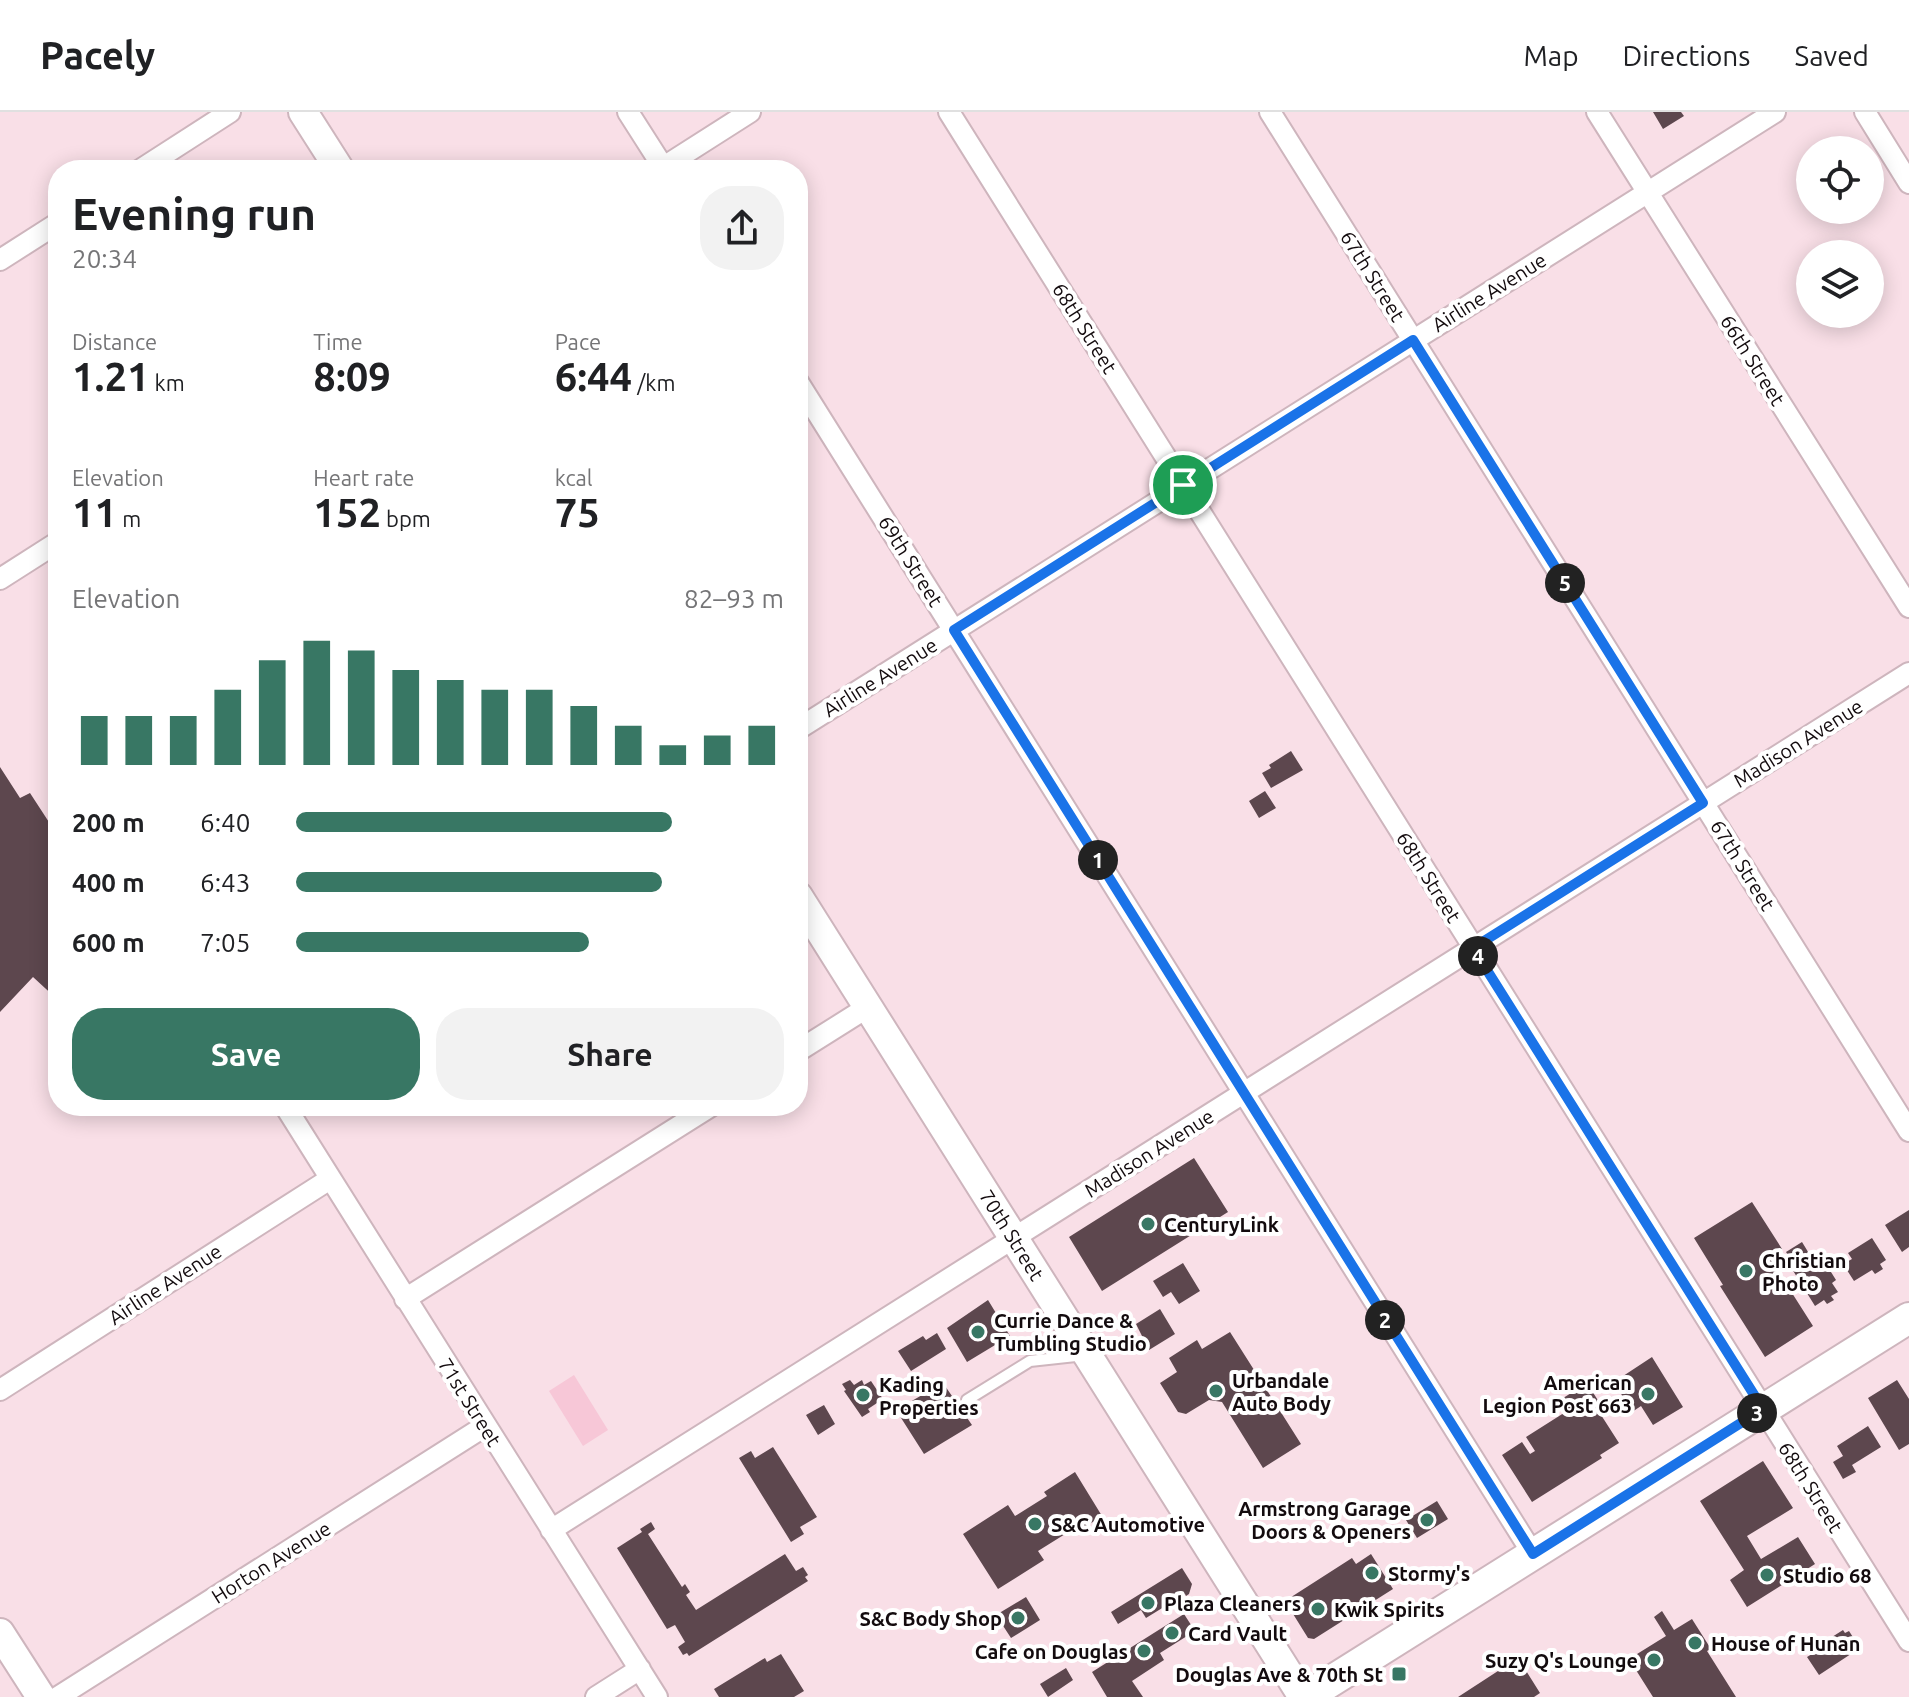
<!DOCTYPE html>
<html lang="en">
<head>
<meta charset="utf-8">
<style>
  :root { --surface:#fff; --page:#f2f2f2; --text:#202124; --muted:#757577; --line:#e0e0e0; --accent:#387764 }
  body { margin:0; font-family:Ubuntu,sans-serif; background:var(--page); color:var(--text); height:100vh; display:flex; flex-direction:column; font-size:30px; white-space:nowrap }
  * { box-sizing:border-box; margin:0 }
  p { font-size:26px; color:var(--muted) }
  .icon { flex:none; width:44px; height:44px; fill:none; stroke:currentColor; stroke-width:2; stroke-linecap:round; stroke-linejoin:round }
  .map { position:relative; flex:1; overflow:hidden }
  .sheet { position:absolute; left:48px; top:48px; width:760px; height:956px; display:flex; flex-direction:column; background:var(--surface); border-radius:32px; box-shadow:0 4px 20px #0003 }
  .sheet>* { flex:none }
  .tools { position:absolute; left:1796px; top:24px; display:grid; gap:16px }
  .tools a { display:grid; place-items:center; width:88px; height:88px; border-radius:50%; background:var(--surface); box-shadow:0 4px 20px #0003; font-size:40px }
  .pin { position:absolute; display:grid; place-items:center; width:68px; height:68px; color:#fff; margin:-34px; border:4px solid #fff; border-radius:50%; box-shadow:0 2px 8px #0007 }
  .km { position:absolute; width:40px; height:40px; margin:-20px; border-radius:50%; background:#222; color:#fff; font-size:22px; line-height:40px; text-align:center }
  .round { display:grid; place-items:center; flex:none; width:84px; height:84px; border-radius:32px; background:var(--page) }
  .head { display:flex; align-items:center; justify-content:space-between; height:136px; padding:0 24px }
  h1 { font-size:44px; font-weight:700; line-height:60px }
  .stats { display:grid; grid-template-columns:repeat(3,1fr); gap:12px; height:136px; padding:8px 24px }
  .stats div { display:grid; align-content:center }
  .stats b { font-size:40px; font-weight:700 }
  .stats small { font-size:22px; font-weight:400 }
  .stats p { font-size:22px }
  .chart { height:224px; padding:16px 24px }
  .chart p { display:flex; justify-content:space-between }
  .chart svg { width:100%; height:144px; margin-top:8px; stroke:var(--accent); stroke-width:6 }
  .primary-button { display:flex; gap:16px; margin-top:auto; padding:16px 24px }
  .primary-button a { flex:1; height:92px; border-radius:32px; background:var(--accent); color:#fff; font-size:32px; font-weight:700; line-height:92px; text-align:center }
  .primary-button a+a { background:var(--page); color:var(--text) }
  ul { padding:0 24px; list-style:none; font-size:26px }
  li { display:grid; grid-template-columns:128px 96px 1fr; align-items:center; height:60px }
  li i { height:20px; border-radius:10px; background:var(--accent) }
  header { display:flex; align-items:center; gap:48px; box-sizing:border-box; height:112px; padding:0 40px; background:var(--surface); border-bottom:2px solid var(--line) }
  header strong { font-size:38px }
  nav { display:flex; gap:44px; margin-inline-start:auto; font-size:28px }
  .map>svg:first-child { display:block }
</style>
</head>
<body>
<header>
<strong>Pacely</strong>
<nav><a>Map</a><a>Directions</a><a>Saved</a></nav>
</header>
<div class="map">
<svg width="1909" height="1585" viewBox="0 0 1909 1585">
  <rect width="100%" height="100%" fill="#f9dfe7"/>
  <!-- green -->
  <path fill="#f7c7d7" d="M574,1263L608,1318L583,1334L549,1279Z"/>
  <!-- building -->
  <path fill="#5d474e" d="M1653,0H1681L1684,4L1663,17Z
    M1291,639L1303,658L1271,676L1262,661L1271,656L1269,653Z
    M0,655L20,686L30,681L58,724V888L33,865L0,900Z
    M1265,679L1276,696L1259,706L1249,689Z
    M1194,1046L1228,1100L1102,1179L1069,1125Z
    M1752,1090L1782,1137L1769,1145L1813,1214L1765,1245L1720,1174L1723,1173L1694,1126Z
    M1909,1098V1135L1902,1140L1885,1113Z
    M1872,1126L1886,1148L1880,1152L1883,1157L1875,1162L1872,1158L1854,1169L1843,1152L1852,1147L1848,1141Z
    M1802,1130L1813,1148L1816,1145L1822,1154L1826,1152L1836,1168L1832,1171L1838,1180L1831,1184L1834,1188L1827,1192L1824,1188L1815,1194L1792,1157L1796,1155L1786,1140Z
    M1183,1151L1200,1179L1179,1192L1171,1180L1163,1185L1153,1169Z
    M988,1188L1010,1224L967,1250L947,1216Z
    M1160,1197L1175,1222L1149,1238L1136,1212Z
    M1230,1220L1301,1332L1263,1356L1222,1290L1209,1288L1186,1302L1178,1300L1160,1271L1177,1260L1169,1246L1197,1228L1202,1237Z
    M937,1221L946,1237L911,1259L898,1239L923,1224L926,1228Z
    M1652,1245L1683,1295L1653,1313L1641,1294L1632,1300L1614,1270Z
    M850,1268L854,1273L862,1268L864,1273L871,1269L883,1287L868,1297L870,1300L862,1305L844,1279L846,1278L842,1272Z
    M1897,1268L1909,1287V1332L1899,1338L1868,1286Z
    M943,1271L972,1313L924,1342L896,1298Z
    M1587,1271L1599,1290L1594,1292L1619,1331L1600,1343L1602,1346L1532,1390L1502,1343L1522,1330L1530,1342L1535,1339L1526,1325L1567,1299L1560,1288Z
    M824,1293L835,1312L818,1323L806,1303Z
    M1868,1314L1881,1335L1852,1353L1856,1360L1843,1367L1833,1350L1843,1344L1837,1334Z
    M773,1335L817,1405L800,1415L804,1422L791,1430L739,1346L751,1339L755,1346Z
    M1763,1349L1793,1396L1747,1424L1761,1447L1798,1425L1815,1452L1747,1495L1730,1468L1744,1458L1700,1389Z
    M1075,1360L1102,1404L1073,1423L1070,1419L1038,1439L1044,1448L998,1477L963,1422L1008,1393L1015,1404L1047,1384L1044,1380Z
    M1437,1389L1448,1407L1417,1426L1406,1408Z
    M651,1410L655,1417L648,1422L682,1475L685,1472L690,1480L686,1483L696,1498L785,1442L796,1459L803,1455L808,1463L805,1465L808,1469L689,1544L687,1541L683,1543L678,1535L685,1530L675,1513L667,1517L617,1436L642,1420L640,1417Z
    M1371,1442L1393,1477L1314,1527L1308,1526L1285,1489L1352,1446L1356,1452Z
    M1182,1456L1192,1472L1189,1482L1186,1484L1185,1482L1146,1506L1141,1498L1118,1512L1111,1500Z
    M1026,1485L1040,1508L1011,1526L996,1503Z
    M1662,1499L1674,1518L1692,1507L1711,1537L1707,1539L1736,1585H1653L1629,1547L1666,1524L1654,1505Z
    M1184,1502L1195,1519L1160,1541L1164,1548L1132,1569L1143,1585H1107L1092,1560Z
    M1843,1518L1845,1521L1849,1519L1860,1536L1819,1563L1807,1545L1812,1542L1810,1539Z
    M781,1542L804,1579L794,1585H719L714,1577L765,1546L767,1550Z
    M1518,1546L1540,1581L1534,1585H1458Z
    M1066,1556L1073,1568L1048,1585L1040,1572Z"/>
  <g fill="none" stroke-linecap="round" stroke-linejoin="round">
    <!-- lane casing -->
    <g stroke="#ceb5bd" stroke-width="14">
      <path id="lane" d="M967,1288L1030,1249L1085,1243"/>
    </g>
    <!-- street casing -->
    <g stroke="#ceb5bd" stroke-width="24">
      <path id="street" d="M628,0L665,58
        M949,0L1909,1529
        M1270,0L1909,1019
        M1597,0L1909,495
        M1865,0L1909,71
        M140,58L230,0
        M659,58L750,0
        M0,148L58,111
        M798,270L1533,1442
        M0,467L58,430
        M798,617L1775,0
        M798,939L868,895
        M285,994L657,1585
        M405,1187L711,994
        M0,1278L330,1067
        M551,1418L1909,561
        M58,1585L485,1314
        M596,1585L640,1557"/>
    </g>
    <!-- secondary casing -->
    <g stroke="#ceb5bd" stroke-width="32">
      <path id="secondary" d="M303,0L340,58
        M798,784L1303,1585
        M0,1521L41,1585"/>
    </g>
    <!-- primary casing -->
    <g stroke="#ceb5bd" stroke-width="34">
      <path id="primary" d="M1306,1585L1909,1206"/>
    </g>
    <!-- lane -->
    <use href="#lane" stroke="#fff" stroke-width="10"/>
    <!-- street -->
    <use href="#street" stroke="#fff" stroke-width="20"/>
    <!-- secondary -->
    <use href="#secondary" stroke="#fff" stroke-width="28"/>
    <!-- primary -->
    <use href="#primary" stroke="#fff" stroke-width="30"/>
  </g>
  <g fill="none" stroke-linecap="round" stroke-linejoin="round">
    <!-- route casing -->
    <g stroke="#fff" stroke-width="16">
      <path id="route" d="M1413,228L1703,691L1473,836L1763,1297L1533,1442L954,518Z"/>
    </g>
    <!-- route -->
    <use href="#route" stroke="#1a73e8" stroke-width="10"/>
  </g>
  <!-- markers -->
  <g fill="#387764" stroke="#fff" stroke-width="3">
    <circle cx="1148" cy="1112" r="8"/>
    <circle cx="1746" cy="1159" r="8"/>
    <circle cx="978" cy="1220" r="8"/>
    <circle cx="1216" cy="1279" r="8"/>
    <circle cx="1648" cy="1282" r="8"/>
    <circle cx="863" cy="1283" r="8"/>
    <circle cx="1427" cy="1408" r="8"/>
    <circle cx="1035" cy="1412" r="8"/>
    <circle cx="1372" cy="1461" r="8"/>
    <circle cx="1767" cy="1463" r="8"/>
    <circle cx="1148" cy="1491" r="8"/>
    <circle cx="1318" cy="1497" r="8"/>
    <circle cx="1018" cy="1506" r="8"/>
    <circle cx="1172" cy="1521" r="8"/>
    <circle cx="1695" cy="1531" r="8"/>
    <circle cx="1144" cy="1539" r="8"/>
    <circle cx="1654" cy="1548" r="8"/>
    <rect x="1391" y="1554" width="16" height="16" rx="4"/>
  </g>
  <g text-anchor="middle" dominant-baseline="central" stroke-width="8" stroke-linejoin="round" paint-order="stroke">
    <!-- street labels -->
    <g font-size="20" fill="#130b0e" stroke="#fff">
      <text transform="translate(1373 164) rotate(58)">67th Street</text>
      <text transform="translate(1489 180) rotate(-32)">Airline Avenue</text>
      <text transform="translate(1085 216) rotate(58)">68th Street</text>
      <text transform="translate(1753 248) rotate(58)">66th Street</text>
      <text transform="translate(911 449) rotate(58)">69th Street</text>
      <text transform="translate(880 565) rotate(-32)">Airline Avenue</text>
      <text transform="translate(1798 631) rotate(-32)">Madison Avenue</text>
      <text transform="translate(1743 753) rotate(58)">67th Street</text>
      <text transform="translate(1429 765) rotate(58)">68th Street</text>
      <text transform="translate(1149 1041) rotate(-32)">Madison Avenue</text>
      <text transform="translate(1012 1123) rotate(58)">70th Street</text>
      <text transform="translate(165 1172) rotate(-33)">Airline Avenue</text>
      <text transform="translate(470 1290) rotate(58)">71st Street</text>
      <text transform="translate(1811 1375) rotate(58)">68th Street</text>
      <text transform="translate(271 1450) rotate(-32)">Horton Avenue</text>
    </g>
    <!-- poi labels -->
    <g font-size="20" font-weight="bold" fill="#130b0e" stroke="#fff" text-anchor="start">
      <text x="1164" y="1112">CenturyLink</text>
      <text x="1762" y="1148">Christian<tspan x="1762" dy="23">Photo</tspan></text>
      <text x="994" y="1208">Currie Dance &amp;<tspan x="994" dy="23">Tumbling Studio</tspan></text>
      <text x="1232" y="1268">Urbandale<tspan x="1232" dy="23">Auto Body</tspan></text>
      <text x="1632" y="1270" text-anchor="end">American<tspan x="1632" dy="23">Legion Post 663</tspan></text>
      <text x="879" y="1272">Kading<tspan x="879" dy="23">Properties</tspan></text>
      <text x="1411" y="1396" text-anchor="end">Armstrong Garage<tspan x="1411" dy="23">Doors &amp; Openers</tspan></text>
      <text x="1051" y="1412">S&amp;C Automotive</text>
      <text x="1388" y="1461">Stormy's</text>
      <text x="1783" y="1463">Studio 68</text>
      <text x="1164" y="1491">Plaza Cleaners</text>
      <text x="1334" y="1497">Kwik Spirits</text>
      <text x="1002" y="1506" text-anchor="end">S&amp;C Body Shop</text>
      <text x="1188" y="1521">Card Vault</text>
      <text x="1711" y="1531">House of Hunan</text>
      <text x="1128" y="1539" text-anchor="end">Cafe on Douglas</text>
      <text x="1638" y="1548" text-anchor="end">Suzy Q's Lounge</text>
      <text x="1383" y="1562" text-anchor="end">Douglas Ave &amp; 70th St</text>
    </g>
  </g>
</svg>
<div class="tools">
<a><svg class="icon" aria-label="locate" viewBox="0 0 24 24"><circle cx="12" cy="12" r="6"/><path d="M12 2v4M12 18v4M2 12h4M18 12h4"/></svg></a>
<a><svg class="icon" aria-label="layers" viewBox="0 0 24 24"><path d="M12 4l9 5-9 5-9-5zM3 14l9 5 9-5"/></svg></a>
</div>
<div class="pin" style="left:1183px;top:373px;background:#1e9e55"><svg class="icon" aria-label="arrive" viewBox="0 0 24 24"><path d="M6 21V4h12l-3 4 3 4H6"/></svg></div>
<b class="km" style="left:1098px;top:748px">1</b>
<b class="km" style="left:1385px;top:1208px">2</b>
<b class="km" style="left:1757px;top:1301px">3</b>
<b class="km" style="left:1478px;top:844px">4</b>
<b class="km" style="left:1565px;top:471px">5</b>
<section class="sheet">
<div class="head"><div><h1>Evening run</h1><p>20:34</p></div><a class="round"><svg class="icon" aria-label="share" viewBox="0 0 24 24"><path d="M12 15V3M7 8l5-5 5 5M5 13v7h14v-7"/></svg></a></div>
<div class="stats">
<div><p>Distance</p><b>1.21<small> km</small></b></div>
<div><p>Time</p><b>8:09</b></div>
<div><p>Pace</p><b>6:44<small> /km</small></b></div>
</div>
<div class="stats">
<div><p>Elevation</p><b>11<small> m</small></b></div>
<div><p>Heart rate</p><b>152<small> bpm</small></b></div>
<div><p>kcal</p><b>75</b></div>
</div>
<div class="chart"><p><span>Elevation</span>82–93 m</p>
<svg viewBox="0 0 160 44" preserveAspectRatio="none"><path d="M5 44V29M15 44V29M25 44V29M35 44V21M45 44V12M55 44V6M65 44V9M75 44V15M85 44V18M95 44V21M105 44V21M115 44V26M125 44V32M135 44V38M145 44V35M155 44V32"/></svg>
</div>
<ul>
<li><b>200 m</b>6:40<i style="width:77%"></i></li>
<li><b>400 m</b>6:43<i style="width:75%"></i></li>
<li><b>600 m</b>7:05<i style="width:60%"></i></li>
</ul>
<div class="primary-button"><a>Save</a><a>Share</a></div>
</section>
</div>
</body>
</html>
